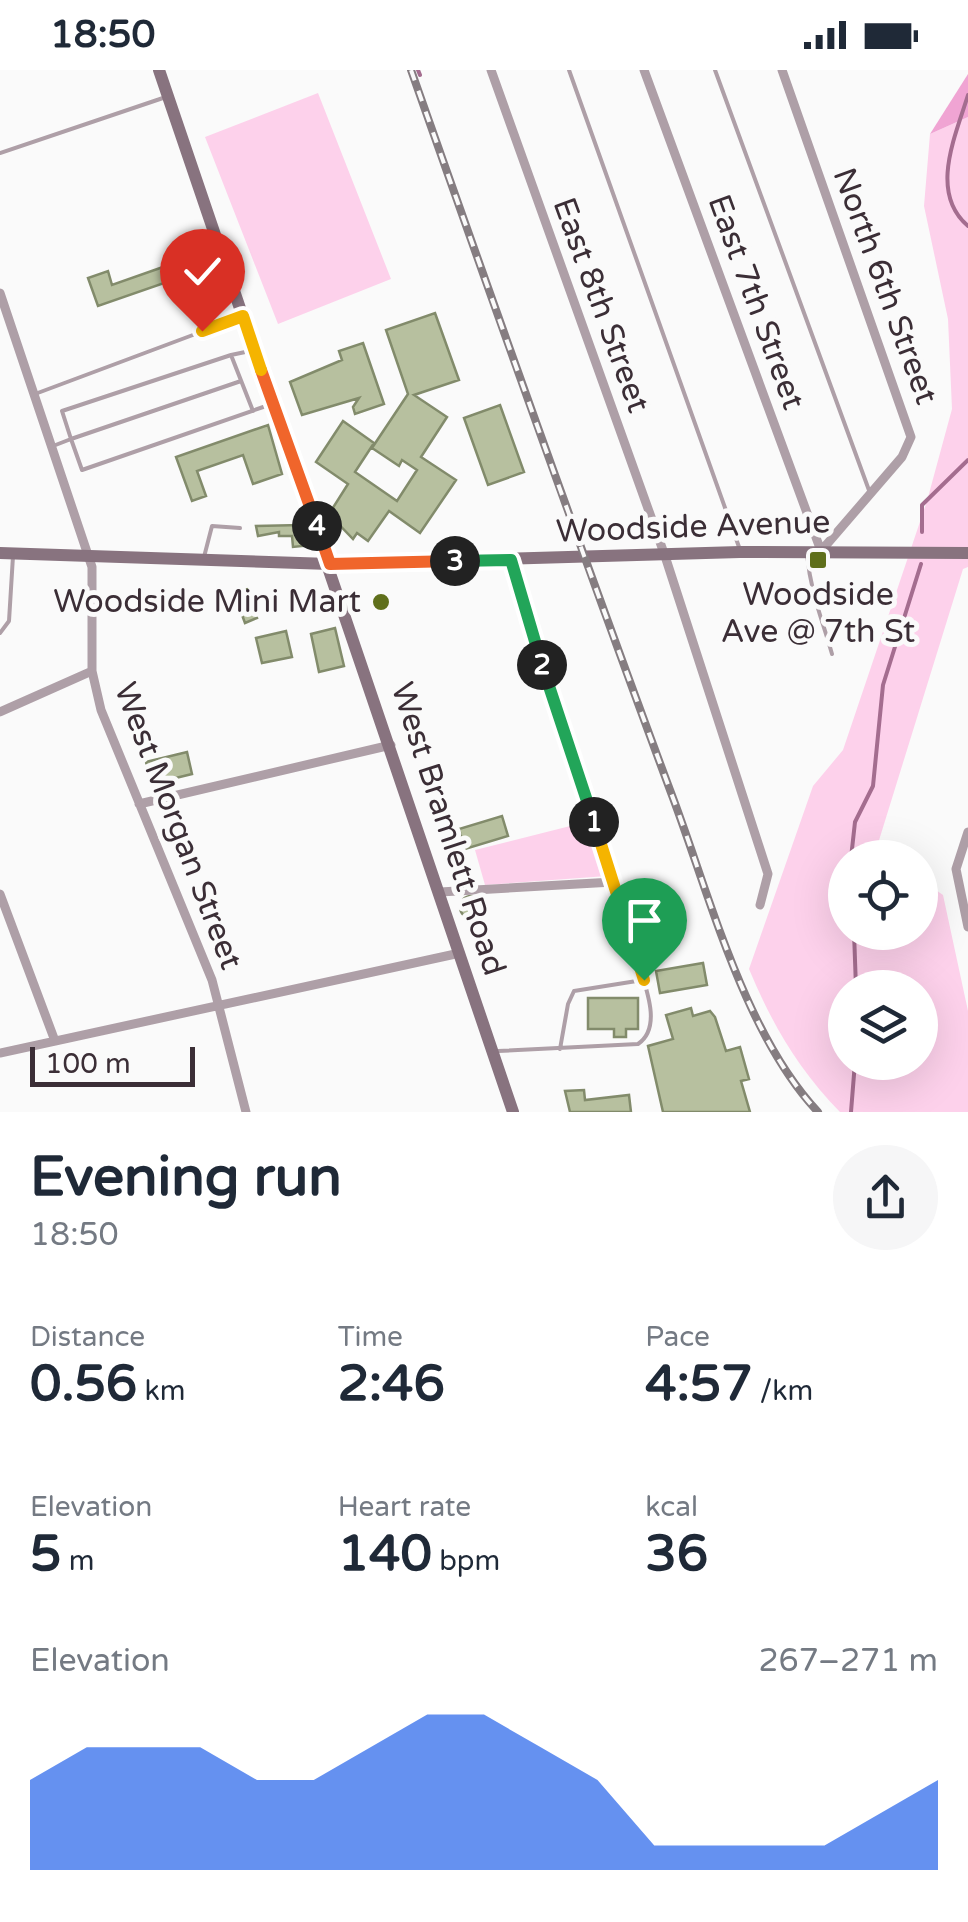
<!DOCTYPE html>
<html lang="en">
<head>
<meta charset="utf-8">
<style>
  :root { --surface:#fff; --page:#f6f6f7; --text:#1f2937; --muted:#747a83; --accent:#2563eb }
  body { margin:0; font-family:"Varela Round",sans-serif; background:var(--page); color:var(--text); height:100vh; display:flex; flex-direction:column; font-size:38px; white-space:nowrap }
  * { box-sizing:border-box; margin:0 }
  p { font-size:32px; color:var(--muted) }
  .icon { flex:none; width:55px; height:55px; fill:none; stroke:currentColor; stroke-width:2; stroke-linecap:round; stroke-linejoin:round }
  .map { position:relative; height:1042px; overflow:hidden }
  .panel { display:flex; flex-direction:column; background:var(--surface); flex:1 }
  .panel>* { flex:none }
  .tools { position:absolute; left:828px; top:770px; display:grid; gap:20px }
  .tools a { display:grid; place-items:center; width:110px; height:110px; border-radius:50%; background:var(--surface); box-shadow:0 10px 40px #0002; font-size:50px }
  .scale { position:absolute; left:30px; bottom:25px; width:165px; box-sizing:border-box; padding-left:10px; border:5px solid #3b2e36; border-top:0; font-size:28px; line-height:35px; white-space:nowrap; color:#3b2e36; -webkit-text-stroke:8px #fafafa; paint-order:stroke }
  .pin { position:absolute; display:grid; place-items:center; width:85px; height:85px; color:#fff; margin:-102px -42px; border-radius:50% 50% 50% 0; rotate:-45deg; box-shadow:0 0 10px #0007 }
  .pin .icon { rotate:45deg }
  .km { position:absolute; width:50px; height:50px; margin:-25px; border-radius:50%; background:#222; color:#fff; font-size:28px; line-height:50px; text-align:center }
  .round { display:grid; place-items:center; flex:none; width:105px; height:105px; border-radius:52px; background:var(--page) }
  .head { display:flex; align-items:center; justify-content:space-between; height:170px; padding:0 30px }
  h1 { font-size:55px; font-weight:700; line-height:75px }
  .metrics { display:grid; grid-template-columns:repeat(3,1fr); gap:15px; height:170px; padding:10px 30px }
  .metrics div { display:grid; align-content:center }
  .metrics b { font-size:50px; font-weight:700 }
  .metrics small { font-size:28px; font-weight:400 }
  .metrics p { font-size:28px }
  .chart { height:280px; padding:20px 30px }
  .chart p { display:flex; justify-content:space-between }
  .chart svg { width:100%; height:180px; margin-top:10px; fill:var(--accent); opacity:.7 }
  .status { display:flex; justify-content:space-between; align-items:center; height:70px; padding:0 50px; background:var(--surface); direction:ltr }
  .status svg { height:28px; fill:currentColor }
  .map>svg:first-child { display:block }
</style>
</head>
<body>
<div class="status"><b>18:50</b><svg viewBox="0 0 49 12"><path d="M0 12V9h3v3zM5 12V6h3v6zM10 12V3h3v9zM15 12V0h3v12zM26 1h20v11H26zM47 4h2v5h-2z"/></svg></div>
<div class="map">
<svg width="968" height="1042" viewBox="0 0 968 1042">
  <rect width="100%" height="100%" fill="#fafafa"/>
  <!-- green -->
  <path fill="#fdd1eb" fill-rule="evenodd" d="M318,23L391,209L278,254L205,67Z
    M968,47V497L963,499L876,780L886,787L845,788V862H920V809L943,825L968,941V1042H840C798,999 772,954 749,899L813,716L843,680L927,431L952,339L948,249L924,136L930,64ZM845,918H920V992H845Z
    M590,751L607,806L485,815L475,780Z"/>
  <!-- forest -->
  <path fill="#f0a4d3" d="M968,4V47L930,64Z"/>
  <g fill="none" stroke-linecap="round" stroke-linejoin="round">
    <!-- stream -->
    <path stroke="#a46d8f" stroke-width="4" d="M418,0L420,5
      M968,25C955,67 929,123 968,156
      M922,462V435L968,390
      M851,788L855,752L873,716L883,615L921,494
      M854,862L856,918
      M851,1042L855,992"/>
  </g>
  <!-- building -->
  <path fill="#b7c09f" stroke="#828b6b" stroke-width="2.5" d="M166,196L170,211L98,236L88,208L108,201L112,215Z
    M435,243L459,310L414,325L447,347L421,387L456,410L420,463L389,441L368,471L357,463L353,469L329,444L348,414L316,392L343,351L374,373L355,402L397,431L417,400L402,390L399,396L372,378L408,324L386,260Z
    M363,273L384,334L355,344L353,337L359,328L302,345L290,312L342,290L339,281Z
    M500,335L524,402L488,415L464,348Z
    M268,355L282,404L253,414L243,385L197,401L206,426L192,431L176,387Z
    M301,455L303,476L293,477L292,466H279V462L258,466L256,456Z
    M247,519L257,548L245,553L234,523Z
    M335,558L344,596L319,602L311,564Z
    M286,561L292,587L262,593L256,568Z
    M187,682L192,704L151,714L146,692Z
    M502,746L508,766L465,779L459,759Z
    M460 837a11 11 0 1 1 22 0a11 11 0 1 1-22 0Z
    M703,893L707,915L660,923L656,901Z
    M588,928H638V959H626V967H614V959H588Z
    M691,938L693,946L710,941L715,947L726,981L740,977L749,1009L741,1011L750,1042H663L648,976L673,969L666,945Z
    M584,1020L585,1030L629,1025L631,1042H570L565,1021Z"/>
  <g fill="none" stroke-linecap="round" stroke-linejoin="round">
    <!-- lane -->
    <path stroke="#ae9fa7" stroke-width="4" d="M569,0L739,477
      M715,0L870,423
      M0,83L163,28
      M250,281L231,285L253,341
      M231,285L62,341L71,369L241,311
      M35,324L241,247
      M53,376L71,369L82,400L269,335
      M807,484C811,525 821,545 832,584
      M204,487L212,456L240,458
      M0,563L9,551L13,486
      M560,979L568,934L574,921L643,910
      M498,981L638,974C663,957 645,916 638,892"/>
    <!-- street -->
    <path stroke="#ae9fa7" stroke-width="9" d="M491,0L665,486L768,804L760,835
      M644,0L821,481
      M782,0L911,367L902,387L821,481
      M0,223L92,497V601L101,640L212,910L246,1042
      M511,490L637,889
      M0,642L92,601
      M139,734L391,675
      M968,762L956,799L968,857
      M440,822L613,812
      M0,824L55,971
      M0,983L460,883"/>
    <!-- secondary -->
    <path stroke="#88737f" stroke-width="12" d="M159,0L513,1042
      M0,483L330,494L740,482L968,483"/>
    <!-- rail casing -->
    <g stroke="#857d81" stroke-width="8">
      <path id="rail" d="M411,0C496,241 581,481 670,720C709,822 743,962 818,1042"/>
    </g>
    <!-- rail -->
    <use href="#rail" stroke="#fafafa" stroke-width="4" stroke-dasharray="11" stroke-linecap="butt"/>
  </g>
  <g fill="none" stroke-linecap="round" stroke-linejoin="round">
    <!-- split-1 casing -->
    <g stroke="#fff" stroke-width="20">
      <path id="split-1" d="M594,752L644,910"/>
    </g>
    <!-- split-2 casing -->
    <g stroke="#fff" stroke-width="20">
      <path id="split-2" d="M542,595L594,752"/>
    </g>
    <!-- split-3 casing -->
    <g stroke="#fff" stroke-width="20">
      <path id="split-3" d="M455,491L511,490L542,595"/>
    </g>
    <!-- split-4 casing -->
    <g stroke="#fff" stroke-width="20">
      <path id="split-4" d="M317,456L330,494L455,491"/>
    </g>
    <!-- split-5 casing -->
    <g stroke="#fff" stroke-width="20">
      <path id="split-5" d="M261,300L317,456"/>
    </g>
    <!-- split-6 casing -->
    <g stroke="#fff" stroke-width="20">
      <path id="split-6" d="M202,261L243,246L261,300"/>
    </g>
    <!-- split-1 -->
    <use href="#split-1" stroke="#f5b400" stroke-width="12"/>
    <!-- split-2 -->
    <use href="#split-2" stroke="#22a559" stroke-width="12"/>
    <!-- split-3 -->
    <use href="#split-3" stroke="#22a559" stroke-width="12"/>
    <!-- split-4 -->
    <use href="#split-4" stroke="#f0652b" stroke-width="12"/>
    <!-- split-5 -->
    <use href="#split-5" stroke="#f0652b" stroke-width="12"/>
    <!-- split-6 -->
    <use href="#split-6" stroke="#f5b400" stroke-width="12"/>
  </g>
  <!-- markers -->
  <g fill="#5f6f1b" stroke="#fafafa" stroke-width="4">
    <rect x="808" y="480" width="20" height="20" rx="5"/>
    <circle cx="381" cy="532" r="10"/>
  </g>
  <g text-anchor="middle" dominant-baseline="central" stroke-width="10" stroke-linejoin="round" paint-order="stroke">
    <!-- street labels -->
    <g font-size="32" fill="#3b2e36" stroke="#fafafa">
      <text transform="translate(885 216) rotate(70)">North 6th Street</text>
      <text transform="translate(756 232) rotate(70)">East 7th Street</text>
      <text transform="translate(601 235) rotate(70)">East 8th Street</text>
      <text transform="translate(693 457) rotate(-2)">Woodside Avenue</text>
      <text transform="translate(178 756) rotate(69)">West Morgan Street</text>
      <text transform="translate(448 759) rotate(72)">West Bramlett Road</text>
    </g>
    <!-- poi labels -->
    <g font-size="32" fill="#3b2e36" stroke="#fafafa">
      <text x="818" y="525">Woodside<tspan x="818" dy="37">Ave @ 7th St</tspan></text>
      <text x="361" y="532" text-anchor="end">Woodside Mini Mart</text>
    </g>
  </g>
</svg>
<div class="tools">
<a><svg class="icon" aria-label="locate" viewBox="0 0 24 24"><circle cx="12" cy="12" r="6"/><path d="M12 2v4M12 18v4M2 12h4M18 12h4"/></svg></a>
<a><svg class="icon" aria-label="layers" viewBox="0 0 24 24"><path d="M12 4l9 5-9 5-9-5zM3 14l9 5 9-5"/></svg></a>
</div>
<div class="scale">100 m</div>
<div class="pin" style="left:644px;top:910px;background:#1e9e55"><svg class="icon" aria-label="arrive" viewBox="0 0 24 24"><path d="M6 21V4h12l-3 4 3 4H6"/></svg></div>
<div class="pin" style="left:202px;top:261px;background:#d93025"><svg class="icon" aria-label="check" viewBox="0 0 24 24"><path d="M5 12l5 5 9-10"/></svg></div>
<b class="km" style="left:594px;top:752px">1</b>
<b class="km" style="left:542px;top:595px">2</b>
<b class="km" style="left:455px;top:491px">3</b>
<b class="km" style="left:317px;top:456px">4</b>
</div>
<section class="panel">
<div class="head"><div><h1>Evening run</h1><p>18:50</p></div><a class="round"><svg class="icon" aria-label="share" viewBox="0 0 24 24"><path d="M12 15V3M7 8l5-5 5 5M5 13v7h14v-7"/></svg></a></div>
<div class="metrics">
<div><p>Distance</p><b>0.56<small> km</small></b></div>
<div><p>Time</p><b>2:46</b></div>
<div><p>Pace</p><b>4:57<small> /km</small></b></div>
</div>
<div class="metrics">
<div><p>Elevation</p><b>5<small> m</small></b></div>
<div><p>Heart rate</p><b>140<small> bpm</small></b></div>
<div><p>kcal</p><b>36</b></div>
</div>
<div class="chart"><p><span>Elevation</span>267–271 m</p>
<svg viewBox="0 0 160 44" preserveAspectRatio="none"><path d="M0 44V22L10 14L20 14L30 14L40 22L50 22L60 14L70 6L80 6L90 14L100 22L110 38L120 38L130 38L140 38L150 30L160 22V44z"/></svg>
</div>
</section>
</body>
</html>
